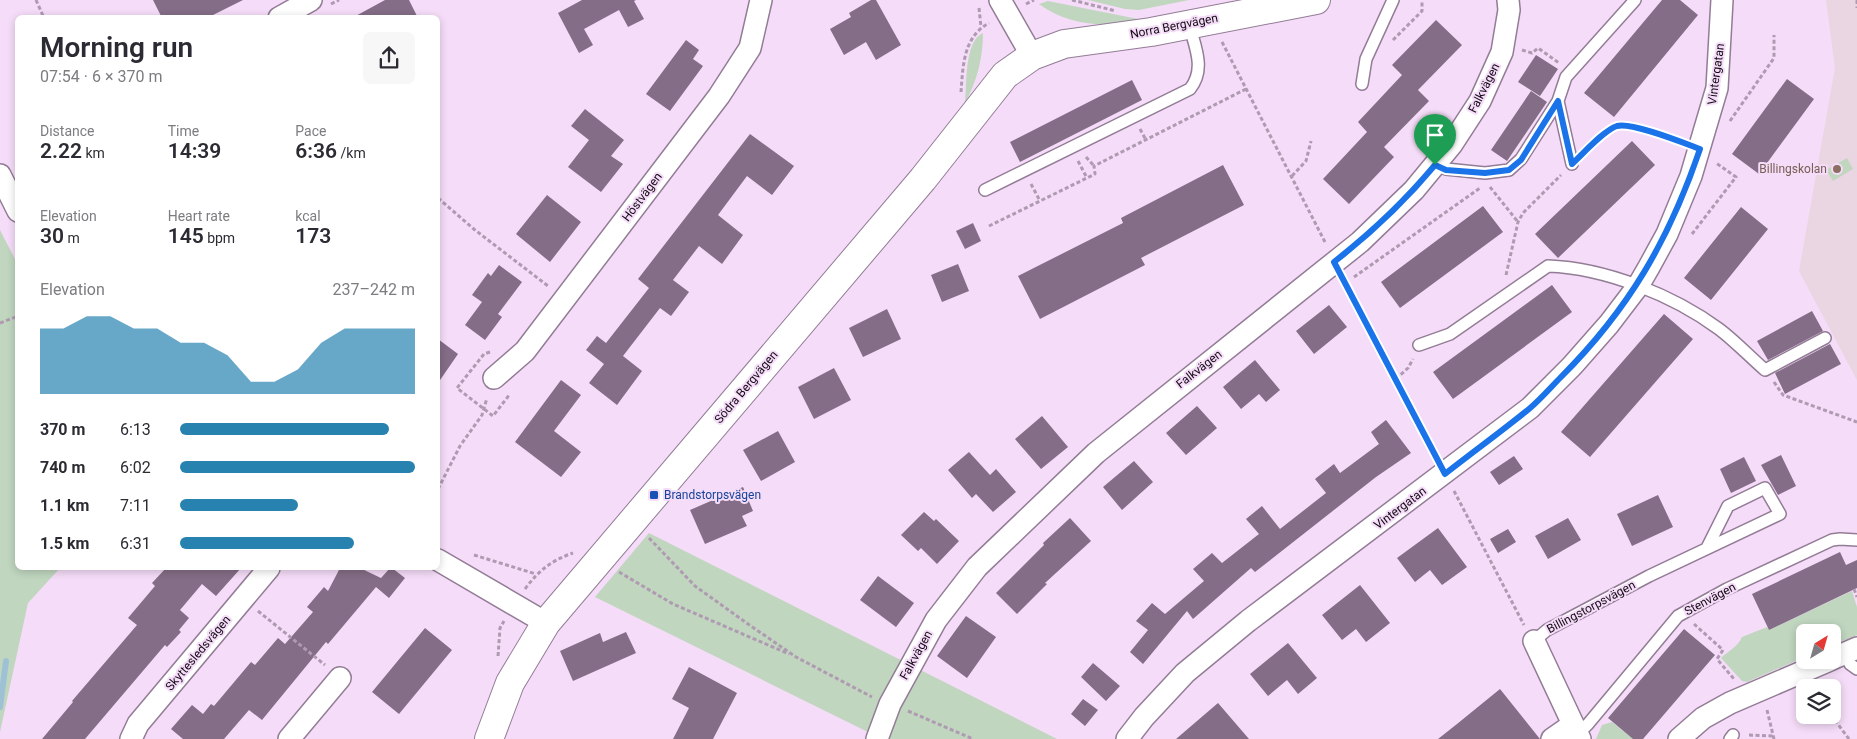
<!DOCTYPE html>
<html lang="en">
<head>
<meta charset="utf-8">
<style>
  :root { --surface:#fff; --page:#f7f7f7; --text:#2b2b33; --muted:#7c7c81; --accent:#2882b0 }
  body { margin:0; font-family:Roboto,sans-serif; background:var(--page); color:var(--text); height:100vh; display:flex; flex-direction:column; font-size:19px; white-space:nowrap }
  * { box-sizing:border-box; margin:0 }
  p { font-size:16px; color:var(--muted) }
  .icon { flex:none; width:28px; height:28px; fill:none; stroke:currentColor; stroke-width:2; stroke-linecap:round; stroke-linejoin:round }
  .map { position:relative; flex:1; overflow:hidden }
  .drawer { position:absolute; left:15px; top:15px; width:425px; height:555px; display:flex; flex-direction:column; background:var(--surface); border-radius:8px; box-shadow:0 2px 8px #0003 }
  .drawer>* { flex:none }
  .needle { width:32px; rotate:37deg }
  .buttons { position:absolute; left:1796px; top:624px; display:grid; gap:10px }
  .buttons a { display:grid; place-items:center; width:45px; height:45px; border-radius:8px; background:var(--surface); box-shadow:0 2px 8px #0003; font-size:25px }
  .pin { position:absolute; display:grid; place-items:center; width:42px; height:42px; color:#fff; margin:-51px -21px; border-radius:50% 50% 50% 0; rotate:-45deg; box-shadow:0 0 5px #0007 }
  .pin .icon { rotate:45deg }
  .round { display:grid; place-items:center; flex:none; width:52px; height:52px; border-radius:8px; background:var(--page) }
  .head { display:flex; align-items:center; justify-content:space-between; height:85px; padding:0 25px }
  h1 { font-size:28px; font-weight:600; line-height:38px }
  .stats { display:grid; grid-template-columns:repeat(3,1fr); gap:8px; height:85px; padding:5px 25px }
  .stats div { display:grid; align-content:center }
  .stats b { font-size:21px; font-weight:600 }
  .stats small { font-size:14px; font-weight:400 }
  .stats p { font-size:14px }
  .chart { height:140px; padding:10px 25px }
  .chart p { display:flex; justify-content:space-between }
  .chart svg { width:100%; height:90px; margin-top:5px; fill:var(--accent); opacity:.7 }
  ul { padding:0 25px; list-style:none; font-size:16px }
  li { display:grid; grid-template-columns:80px 60px 1fr; align-items:center; height:38px }
  li i { height:12px; border-radius:6px; background:var(--accent) }
  .map>svg:first-child { display:block }
</style>
</head>
<body>
<div class="map">
<svg width="1857" height="739" viewBox="0 0 1857 739">
  <rect width="100%" height="100%" fill="#f5dcf8"/>
  <!-- education -->
  <path fill="#ead5e3" d="M1826,0H1857V380L1799,271L1835,68Z"/>
  <!-- green -->
  <path fill="#c0d6bf" d="M1088,0H1189L1139,10L1125,9Z
    M1048,1L1138,19C1106,29 1067,25 1039,4Z
    M983,33C983,58 977,81 965,103C967,85 964,41 983,33Z
    M1847,158L1853,169L1833,181L1826,170Z
    M0,230L17,263L18,568H60L28,603L0,732Z
    M649,533L1057,739H882L595,597Z
    M1852,591L1857,607V635L1833,645L1832,632H1805V657L1747,682L1742,681L1721,658C1729,650 1737,648 1742,637L1767,627L1769,630Z
    M1612,722L1633,739H1596L1602,725Z"/>
  <g fill="none" stroke-linecap="round" stroke-linejoin="round">
    <!-- stream -->
    <path stroke="#9ec1d6" stroke-width="6" d="M0,707L6,661"/>
  </g>
  <!-- building -->
  <path fill="#846d87" d="M153,0H243L207,18H162Z
    M385,0H409L418,18H352Z
    M582,0H636L634,1L644,19L628,27L619,10L584,29L593,45L579,53L558,13Z
    M871,0H876L901,45L876,60L866,42L844,55L830,29L851,17L849,13Z
    M1662,0H1680L1698,15L1614,117L1584,93Z
    M1436,20L1462,45L1418,90L1429,101L1384,147L1394,157L1349,204L1323,179L1367,132L1358,122L1402,75L1392,65Z
    M686,40L699,50L693,59L703,66L670,111L646,94Z
    M1536,55L1558,69L1540,96L1518,82Z
    M1787,79L1814,99L1759,174L1732,154Z
    M1132,80L1142,100L1020,162L1010,142Z
    M1531,91L1547,102L1507,161L1491,150Z
    M585,109L624,140L611,156L623,164L601,192L568,167L589,140L571,126Z
    M750,134L794,166L772,195L747,176L718,215L743,235L722,264L699,246L673,280L689,292L671,316L660,308L623,356L642,371L617,405L589,383L604,364L586,350L597,336L606,343L649,288L638,279Z
    M1632,141L1655,165L1558,258L1535,234Z
    M1223,165L1244,205L1141,258L1145,265L1040,319L1018,276L1123,223L1121,218Z
    M547,195L581,222L550,262L516,234Z
    M1483,206L1503,232L1400,308L1381,282Z
    M1741,207L1768,229L1711,300L1684,278Z
    M973,223L981,241L965,249L956,231Z
    M958,264L969,291L942,302L931,275Z
    M499,265L522,282L498,314L502,317L485,340L465,325L482,302L472,295L488,273L491,276Z
    M1552,285L1572,312L1453,399L1433,372Z
    M1329,305L1347,327L1314,354L1296,331Z
    M887,309L901,339L863,357L849,328Z
    M1812,311L1823,331L1768,360L1757,341Z
    M1664,314L1693,339L1590,457L1561,432Z
    M438,339L458,354L438,383Z
    M1830,344L1841,364L1785,394L1775,373Z
    M1255,360L1280,390L1266,402L1259,394L1241,409L1223,387Z
    M834,368L851,400L814,419L798,387Z
    M561,380L581,395L554,431L581,452L561,477L515,442Z
    M1197,406L1217,428L1186,455L1166,433Z
    M1042,416L1068,447L1041,469L1015,439Z
    M1386,420L1411,453L1376,477L1255,572L1251,568L1193,619L1187,611L1143,664L1130,652L1148,630L1136,621L1152,603L1165,614L1204,581L1193,569L1212,553L1222,563L1259,534L1246,519L1262,506L1280,529L1326,493L1315,479L1334,464L1340,473L1379,444L1371,432Z
    M778,431L795,462L761,481L743,450Z
    M969,452L990,475L996,469L1016,492L993,512L976,494L972,498L948,470Z
    M1781,455L1796,486L1778,495L1761,465Z
    M1514,456L1523,469L1499,485L1490,472Z
    M1744,457L1756,481L1731,493L1720,469Z
    M1134,461L1153,482L1122,510L1103,487Z
    M743,487L753,511L742,516L747,526L705,544L690,510Z
    M1658,495L1673,527L1632,546L1617,514Z
    M924,512L934,521L936,519L959,541L937,564L921,548L918,551L901,535Z
    M1070,518L1091,541L1045,583L1047,584L1017,614L996,593L1044,545L1043,543Z
    M1568,518L1581,540L1548,559L1535,536Z
    M1438,528L1467,567L1442,585L1430,570L1415,582L1397,558Z
    M1508,529L1516,542L1498,553L1490,539Z
    M1840,552L1846,565L1857,560V588L1769,630L1752,594Z
    M166,568H241L216,596L202,584L180,610L189,618L179,630L181,632L167,647L165,645L85,739H42L73,702L72,701L137,625L128,618L155,586L152,583Z
    M340,568H360L381,578L390,568H392L405,578L389,598L376,587L328,644L326,642L262,720L249,710L224,739H183L171,729L192,705L203,714L211,704L214,706L251,662L255,665L278,638L285,644L313,612L307,607L324,587L328,591Z
    M878,576L914,603L896,627L860,600Z
    M1360,585L1390,623L1366,642L1356,629L1342,640L1322,615Z
    M966,616L996,637L967,678L937,656Z
    M425,628L452,650L399,714L372,692Z
    M1684,629L1715,655L1643,739H1633L1608,718Z
    M626,632L636,653L573,681L560,651L600,633L603,642Z
    M1288,643L1317,678L1298,694L1287,680L1268,696L1250,674Z
    M1093,663L1120,686L1106,701L1081,677Z
    M689,667L737,693L713,739H673L689,708L672,699Z
    M1500,689L1540,739H1438L1457,724Z
    M1083,699L1098,710L1085,726L1071,714Z
    M1218,703L1249,739H1176Z"/>
  <g fill="none" stroke-linecap="round" stroke-linejoin="round">
    <!-- lane casing -->
    <g stroke="#937c96" stroke-width="14">
      <path id="lane" d="M1362,84L1366,59L1393,0
        M1558,101L1572,164
        M1435,165L1446,169L1485,173L1509,170L1521,159L1558,101L1566,77L1635,0
        M985,190L1190,89C1206,69 1195,47 1189,24
        M1419,345L1450,334L1548,266C1605,268 1673,295 1719,329C1735,341 1750,357 1765,370L1825,338
        M1534,641L1547,630L1649,576L1780,514L1765,488L1728,506L1707,548
        M1845,653L1850,664L1857,669
        M1577,735L1588,724L1678,616L1727,589L1832,540L1840,539L1857,540
        M1730,739L1733,735"/>
    </g>
    <!-- street casing -->
    <g stroke="#937c96" stroke-width="24">
      <path id="street" d="M1000,0L1032,56
        M279,18L311,0
        M0,175L18,211
        M494,378L525,351L719,96L750,48L761,0
        M438,560L546,623
        M1534,641L1580,739
        M1832,659L1857,648
        M131,739L138,724L269,568
        M289,739L340,678
        M877,739L890,704L936,620L977,567L1096,453L1360,242L1414,190L1452,144L1480,101L1502,52L1509,10L1508,0
        M1127,739L1144,717L1185,673L1248,621L1530,408L1572,366L1609,324L1638,286L1649,267L1667,234L1691,176L1717,88L1722,0
        M1552,739L1572,725
        M1679,739L1703,718L1730,703L1830,660"/>
    </g>
    <!-- secondary casing -->
    <g stroke="#937c96" stroke-width="30">
      <path id="secondary" d="M489,739L510,683L546,623L923,179L1005,75L1032,56L1064,44L1151,32L1316,0"/>
    </g>
    <!-- path -->
    <path stroke="#af9bb1" stroke-width="3" stroke-dasharray="4 2.5" stroke-linecap="butt" d="M36,0L44,18
      M1072,0L1116,11
      M1857,0V8
      M331,4L339,0
      M1026,4L1034,0
      M979,8L981,27
      M1393,40L1422,11V0
      M1222,42L1326,244
      M1522,50L1532,53L1538,48L1559,63
      M961,92C963,66 963,37 989,23
      M1730,121L1774,58V35
      M1140,129L1146,140
      M1585,152C1594,144 1607,127 1619,126C1638,124 1662,136 1680,142
      M1086,157L1094,166
      M1078,161L1087,178
      M1292,176L1306,161L1311,141
      M1031,184L1040,201
      M1490,187L1518,222
      M438,198L475,230L548,286
      M989,226L1095,174L1094,166L1246,89
      M1692,234L1736,177L1716,163
      M1506,275L1518,222L1523,213L1561,175
      M1354,277L1480,188
      M1344,281L1436,454
      M0,323L18,316
      M490,352L484,354L457,388L493,416L510,394
      M1396,379L1408,368L1413,359
      M1774,382L1783,395L1857,422
      M438,489L460,446L482,415L487,398
      M1454,491L1524,625
      M649,538L695,586L748,624L796,657L872,697
      M474,555L536,574
      M619,572L673,604L789,654
      M525,589C538,571 552,560 573,553
      M1854,589L1857,597
      M258,611L325,665
      M1694,624L1723,650L1717,659L1734,679
      M498,656L500,628L504,621
      M1767,710L1774,739
      M908,711L973,739
      M1831,715L1849,739
      M1749,735L1773,736"/>
    <!-- lane -->
    <use href="#lane" stroke="#fff" stroke-width="11"/>
    <!-- street -->
    <use href="#street" stroke="#fff" stroke-width="21"/>
    <!-- secondary -->
    <use href="#secondary" stroke="#fff" stroke-width="28"/>
  </g>
  <g fill="none" stroke-linecap="round" stroke-linejoin="round">
    <!-- route casing -->
    <g stroke="#fff" stroke-width="10">
      <path id="route" d="M1558,101L1572,164C1583,154 1604,130 1617,126C1632,122 1684,143 1700,149C1669,240 1629,309 1561,377C1551,387 1541,399 1529,409C1502,431 1473,452 1445,474L1334,262C1371,233 1405,201 1435,165L1446,170L1485,173L1509,170L1521,160Z"/>
    </g>
    <!-- route -->
    <use href="#route" stroke="#1a73e8" stroke-width="6"/>
  </g>
  <!-- markers -->
  <circle fill="#8d6e63" stroke="#f5dcf8" stroke-width="2" cx="1837" cy="169" r="5"/>
  <rect fill="#1a4fb4" stroke="#f5dcf8" stroke-width="2" x="649" y="490" width="10" height="10" rx="2.5"/>
  <g text-anchor="middle" dominant-baseline="central" stroke-width="4" stroke-linejoin="round" paint-order="stroke">
    <!-- street labels -->
    <g font-size="12" fill="#130b14" stroke="#f5dcf8">
      <text transform="translate(1174 26) rotate(-11)">Norra Bergvägen</text>
      <text transform="translate(1716 74) rotate(-82)">Vintergatan</text>
      <text transform="translate(1484 88) rotate(-63)">Falkvägen</text>
      <text transform="translate(642 197) rotate(-53)">Höstvägen</text>
      <text transform="translate(1199 369) rotate(-38)">Falkvägen</text>
      <text transform="translate(746 387) rotate(-50)">Södra Bergvägen</text>
      <text transform="translate(1400 508) rotate(-37)">Vintergatan</text>
      <text transform="translate(1710 599) rotate(-28)">Stenvägen</text>
      <text transform="translate(1591 607) rotate(-28)">Billingstorpsvägen</text>
      <text transform="translate(198 653) rotate(-50)">Skyttesledsvägen</text>
      <text transform="translate(916 655) rotate(-61)">Falkvägen</text>
    </g>
    <!-- education labels -->
    <g font-size="12" fill="#785e54" stroke="#f5dcf8" text-anchor="end">
      <text x="1827" y="169">Billingskolan</text>
    </g>
    <!-- transit labels -->
    <g font-size="12" fill="#164399" stroke="#f5dcf8" text-anchor="start">
      <text x="664" y="495">Brandstorpsvägen</text>
    </g>
  </g>
</svg>
<div class="buttons">
<a><svg class="needle" viewBox="-14 -14 28 28"><path d="M0-13l5 13h-10z" fill="#e53935"/><path d="M0 13l5-13h-10z" fill="#7c7c81"/></svg></a>
<a><svg class="icon" aria-label="layers" viewBox="0 0 24 24"><path d="M12 4l9 5-9 5-9-5zM3 14l9 5 9-5"/></svg></a>
</div>
<div class="pin" style="left:1435px;top:165px;background:#1e9e55"><svg class="icon" aria-label="arrive" viewBox="0 0 24 24"><path d="M6 21V4h12l-3 4 3 4H6"/></svg></div>
<section class="drawer">
<div class="head"><div><h1>Morning run</h1><p>07:54 · 6 × 370 m</p></div><a class="round"><svg class="icon" aria-label="share" viewBox="0 0 24 24"><path d="M12 15V3M7 8l5-5 5 5M5 13v7h14v-7"/></svg></a></div>
<div class="stats">
<div><p>Distance</p><b>2.22<small> km</small></b></div>
<div><p>Time</p><b>14:39</b></div>
<div><p>Pace</p><b>6:36<small> /km</small></b></div>
</div>
<div class="stats">
<div><p>Elevation</p><b>30<small> m</small></b></div>
<div><p>Heart rate</p><b>145<small> bpm</small></b></div>
<div><p>kcal</p><b>173</b></div>
</div>
<div class="chart"><p><span>Elevation</span>237–242 m</p>
<svg viewBox="0 0 160 44" preserveAspectRatio="none"><path d="M0 44V12L10 12L20 6L30 6L40 12L50 12L60 19L70 19L80 25L90 38L100 38L110 32L120 19L130 12L140 12L150 12L160 12V44z"/></svg>
</div>
<ul>
<li><b>370 m</b>6:13<i style="width:89%"></i></li>
<li><b>740 m</b>6:02<i style="width:100%"></i></li>
<li><b>1.1 km</b>7:11<i style="width:50%"></i></li>
<li><b>1.5 km</b>6:31<i style="width:74%"></i></li>
</ul>
</section>
</div>
</body>
</html>
